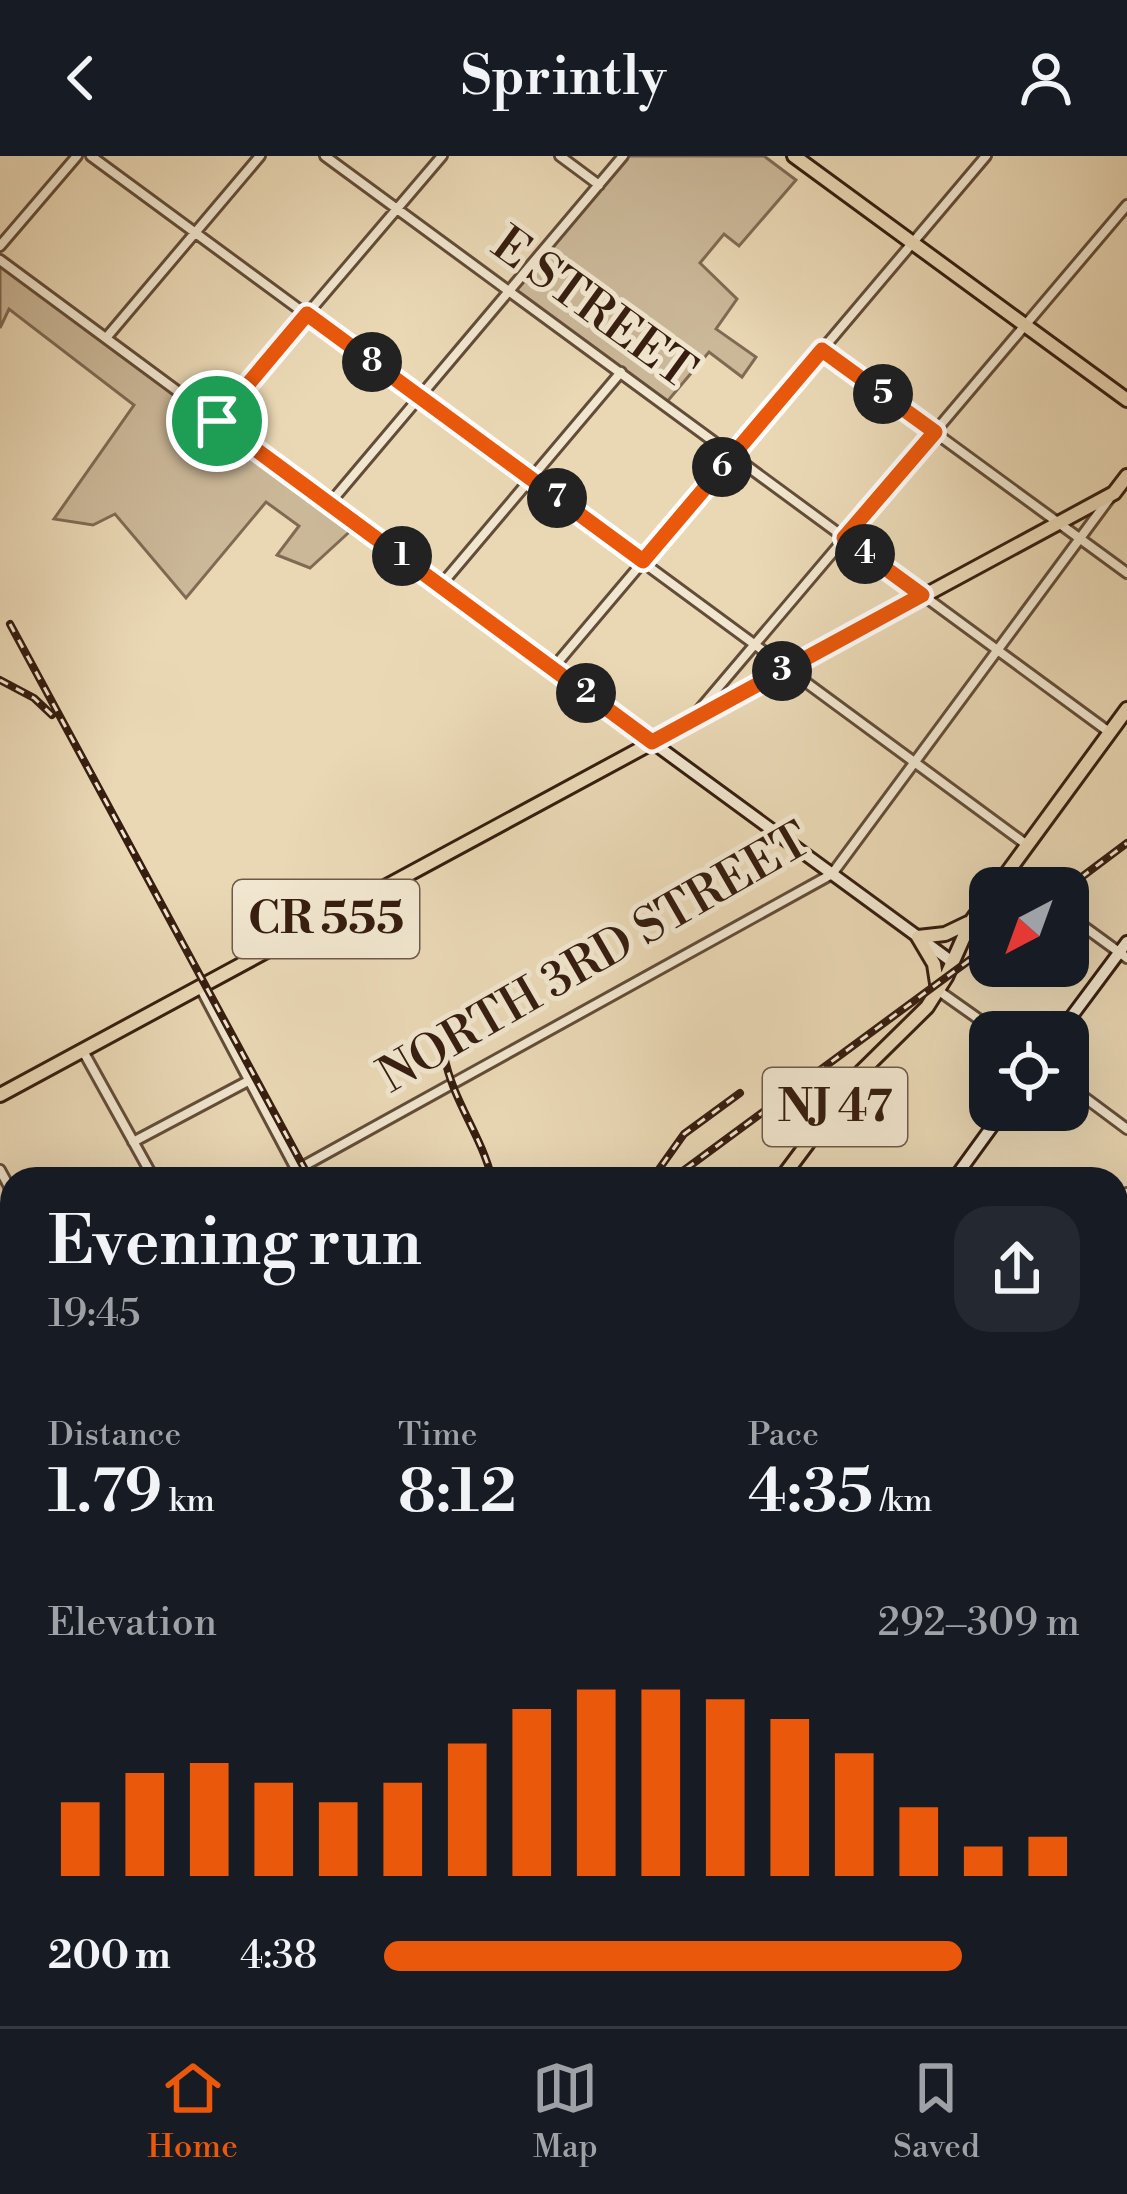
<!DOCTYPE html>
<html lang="en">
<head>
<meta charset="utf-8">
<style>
  :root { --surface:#171b24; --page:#242831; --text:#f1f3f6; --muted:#9ea1a6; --line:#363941; --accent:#ea580c }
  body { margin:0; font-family:"Libre Bodoni",serif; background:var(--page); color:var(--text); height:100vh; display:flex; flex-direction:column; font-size:45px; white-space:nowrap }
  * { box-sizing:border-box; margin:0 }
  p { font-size:39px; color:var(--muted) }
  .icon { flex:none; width:66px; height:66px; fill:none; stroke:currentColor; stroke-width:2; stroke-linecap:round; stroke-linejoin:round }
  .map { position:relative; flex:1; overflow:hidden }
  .sheet { position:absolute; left:0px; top:1011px; width:1128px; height:861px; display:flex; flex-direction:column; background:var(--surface); border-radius:36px 36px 0 0; box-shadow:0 12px 48px #0002 }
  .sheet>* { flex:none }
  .needle { width:78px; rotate:221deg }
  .fabs { position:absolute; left:969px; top:711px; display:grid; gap:24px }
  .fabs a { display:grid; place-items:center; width:120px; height:120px; border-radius:24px; background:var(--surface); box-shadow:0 12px 48px #0002; font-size:60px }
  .pin { position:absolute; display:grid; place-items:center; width:102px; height:102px; color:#fff; margin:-51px; border:6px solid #fff; border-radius:50%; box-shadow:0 3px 12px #0007 }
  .km { position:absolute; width:60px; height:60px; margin:-30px; border-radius:50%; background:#222; color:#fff; font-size:33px; line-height:60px; text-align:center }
  .round { display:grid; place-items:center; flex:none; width:126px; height:126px; border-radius:36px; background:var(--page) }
  .head { display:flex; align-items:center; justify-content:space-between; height:204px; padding:0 48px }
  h1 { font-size:66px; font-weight:600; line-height:90px }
  .stats { display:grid; grid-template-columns:repeat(3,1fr); gap:18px; height:204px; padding:12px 48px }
  .stats div { display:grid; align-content:center }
  .stats b { font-size:60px; font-weight:600 }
  .stats small { font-size:33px; font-weight:400 }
  .stats p { font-size:33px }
  .chart { height:336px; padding:24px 48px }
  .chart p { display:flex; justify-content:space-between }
  .chart svg { width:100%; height:216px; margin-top:12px; stroke:var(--accent); stroke-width:6 }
  ul { padding:0 48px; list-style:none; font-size:39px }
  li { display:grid; grid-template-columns:192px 144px 1fr; align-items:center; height:90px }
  li i { height:30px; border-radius:15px; background:var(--accent) }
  header { display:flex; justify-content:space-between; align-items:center; height:156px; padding:0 48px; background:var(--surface); font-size:54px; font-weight:600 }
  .tabs { display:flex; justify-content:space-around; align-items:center; height:168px; border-top:3px solid var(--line); background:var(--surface); font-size:33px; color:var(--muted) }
  .tabs a { display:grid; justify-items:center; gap:6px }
  .tabs .selected { color:var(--accent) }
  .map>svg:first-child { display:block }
</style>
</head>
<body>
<header><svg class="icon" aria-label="back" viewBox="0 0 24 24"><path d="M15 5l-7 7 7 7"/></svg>Sprintly<svg class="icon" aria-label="person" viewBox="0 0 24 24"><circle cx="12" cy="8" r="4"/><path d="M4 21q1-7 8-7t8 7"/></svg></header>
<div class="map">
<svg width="1127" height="1870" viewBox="0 0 1127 1870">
  <rect width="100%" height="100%" fill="#ead8b5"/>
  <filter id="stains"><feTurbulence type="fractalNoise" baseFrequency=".00167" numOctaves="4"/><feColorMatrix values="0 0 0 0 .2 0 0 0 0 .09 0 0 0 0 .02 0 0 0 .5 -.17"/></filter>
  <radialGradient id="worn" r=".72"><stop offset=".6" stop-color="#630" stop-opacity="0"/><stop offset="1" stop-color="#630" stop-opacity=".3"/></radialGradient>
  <!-- green -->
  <path fill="#cbb899" stroke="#806a54" stroke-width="3" d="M623,0H764L796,24L739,90L724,78L700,107L737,143L716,173L756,201L742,221L709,196L666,247L510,134Z
    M0,105L358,368L310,412L277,399L299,370L266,346L186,442L115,358L93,369L54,363L134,249L9,153L0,172Z
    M12,1227V1468L0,1470V1273L2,1240Z
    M0,1653L12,1659L15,1860L8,1870H0Z
    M353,1860H561L541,1870H346Z
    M622,1860H762L767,1870H602Z"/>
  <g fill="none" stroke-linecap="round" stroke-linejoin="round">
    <!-- street casing -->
    <g stroke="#634c38" stroke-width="14">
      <path id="street" d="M91,0L1027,689
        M325,0L1109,576
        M560,0L599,29
        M0,90L77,0
        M0,104L652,586
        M106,182L260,0
        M822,194L1127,417
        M216,265L442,0
        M330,347L623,0
        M441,429L621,216
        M553,512L986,0
        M694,560L1127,49
        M1009,715L1032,732
        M1068,759L1127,802
        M200,831L296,1013
        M939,835L997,876
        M83,895L154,1023
        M1068,929L1127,973
        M133,986L250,924
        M0,1014L12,1036
        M280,1023L832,718L1109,343
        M1116,1052L1127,1037
        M1116,1287L1127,1272
        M1116,1474L1127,1483
        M1116,1742L1127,1736
        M254,1860L268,1870
        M838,1860L843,1870
        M1106,1860L1111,1870
        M858,1870L878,1860"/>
    </g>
    <!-- secondary casing -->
    <g stroke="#361d0f" stroke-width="16">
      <path id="secondary" d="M652,586L951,805
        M1060,876L1127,786
        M954,1023L1004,954
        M1116,1605L1127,1600
        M329,1870L337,1860
        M582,1870L603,1860"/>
    </g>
    <!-- primary casing -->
    <g stroke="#361d0f" stroke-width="18">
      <path id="primary" d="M794,0L1127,244
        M996,732L1127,553
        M918,781L934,808L938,834
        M918,781L945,778L968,767
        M0,939L1114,337L1127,320
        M781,1023L861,916L927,851L946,821L970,767L990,739
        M155,1870L162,1860"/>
    </g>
    <!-- street -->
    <use href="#street" stroke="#f1e6cf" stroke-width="8"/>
    <!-- secondary -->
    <use href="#secondary" stroke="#f1e6cf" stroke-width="10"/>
    <!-- primary -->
    <use href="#primary" stroke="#ead8b5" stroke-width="12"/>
    <!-- rail casing -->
    <g stroke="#361d0f" stroke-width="8">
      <path id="rail" d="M10,468L310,1023
        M0,524L34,542L52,559
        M1067,732L1127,687
        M444,899C453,946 481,978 492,1023
        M652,1023L684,978L740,937
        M672,1023L990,789
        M0,1515L12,1506"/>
    </g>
    <!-- rail -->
    <use href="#rail" stroke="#f1e6cf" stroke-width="3" stroke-dasharray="9" stroke-linecap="butt"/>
  </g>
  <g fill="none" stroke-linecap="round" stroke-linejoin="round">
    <!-- route casing -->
    <g stroke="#fff" stroke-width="24">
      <path id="route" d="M307,158L643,405L822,194L935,276L844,382L922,439L652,586L217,265Z"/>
    </g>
    <!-- route -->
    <use href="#route" stroke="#ea580c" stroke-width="15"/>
  </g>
  <g text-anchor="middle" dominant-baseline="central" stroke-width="10" stroke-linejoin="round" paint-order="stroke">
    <!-- shield labels -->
    <g fill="#f1e6cf" stroke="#6e5949" stroke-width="3">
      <rect x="233" y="724" width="186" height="78" rx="9"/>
      <rect x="763" y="912" width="144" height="78" rx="9"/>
    </g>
    <g font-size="45" font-weight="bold" fill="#361d0f">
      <text x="326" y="763">CR 555</text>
      <text x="835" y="951">NJ 47</text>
    </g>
    <!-- street labels -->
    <g font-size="48" fill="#361d0f" stroke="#f1e6cf">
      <text transform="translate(593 153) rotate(36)">E STREET</text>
      <text transform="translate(595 803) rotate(-30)">NORTH 3RD STREET</text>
    </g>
  </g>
  <rect width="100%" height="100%" filter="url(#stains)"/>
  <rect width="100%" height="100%" fill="url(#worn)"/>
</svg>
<div class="fabs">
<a><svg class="needle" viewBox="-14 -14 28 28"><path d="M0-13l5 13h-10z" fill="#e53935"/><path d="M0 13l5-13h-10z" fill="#9ea1a6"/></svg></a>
<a><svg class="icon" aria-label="locate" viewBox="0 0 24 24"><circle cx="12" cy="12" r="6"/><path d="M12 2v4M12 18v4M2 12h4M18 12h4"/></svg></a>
</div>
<div class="pin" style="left:217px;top:265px;background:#1e9e55"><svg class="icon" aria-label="arrive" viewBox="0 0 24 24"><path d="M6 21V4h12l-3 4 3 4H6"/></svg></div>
<b class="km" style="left:402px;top:400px">1</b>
<b class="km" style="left:586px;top:537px">2</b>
<b class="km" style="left:782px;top:515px">3</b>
<b class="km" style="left:865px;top:398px">4</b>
<b class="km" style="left:883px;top:238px">5</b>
<b class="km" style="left:722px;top:311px">6</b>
<b class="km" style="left:557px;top:342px">7</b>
<b class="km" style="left:372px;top:206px">8</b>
<section class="sheet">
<div class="head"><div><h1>Evening run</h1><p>19:45</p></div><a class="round"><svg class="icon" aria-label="share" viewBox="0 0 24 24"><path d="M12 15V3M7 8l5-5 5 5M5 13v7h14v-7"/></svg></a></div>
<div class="stats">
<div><p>Distance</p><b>1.79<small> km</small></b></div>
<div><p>Time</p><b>8:12</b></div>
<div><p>Pace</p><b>4:35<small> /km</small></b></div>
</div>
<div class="chart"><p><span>Elevation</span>292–309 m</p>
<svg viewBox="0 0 160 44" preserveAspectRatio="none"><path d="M5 44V29M15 44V23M25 44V21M35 44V25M45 44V29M55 44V25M65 44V17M75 44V10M85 44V6M95 44V6M105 44V8M115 44V12M125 44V19M135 44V30M145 44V38M155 44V36"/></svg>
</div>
<ul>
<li><b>200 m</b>4:38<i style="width:83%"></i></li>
</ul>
</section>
</div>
<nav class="tabs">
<a class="selected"><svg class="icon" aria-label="home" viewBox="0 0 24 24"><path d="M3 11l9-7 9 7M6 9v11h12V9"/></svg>Home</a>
<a><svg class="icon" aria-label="map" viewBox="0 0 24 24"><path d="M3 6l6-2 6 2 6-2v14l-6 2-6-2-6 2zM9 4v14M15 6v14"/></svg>Map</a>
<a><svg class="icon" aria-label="saved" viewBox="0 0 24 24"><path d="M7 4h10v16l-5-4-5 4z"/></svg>Saved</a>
</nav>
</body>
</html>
